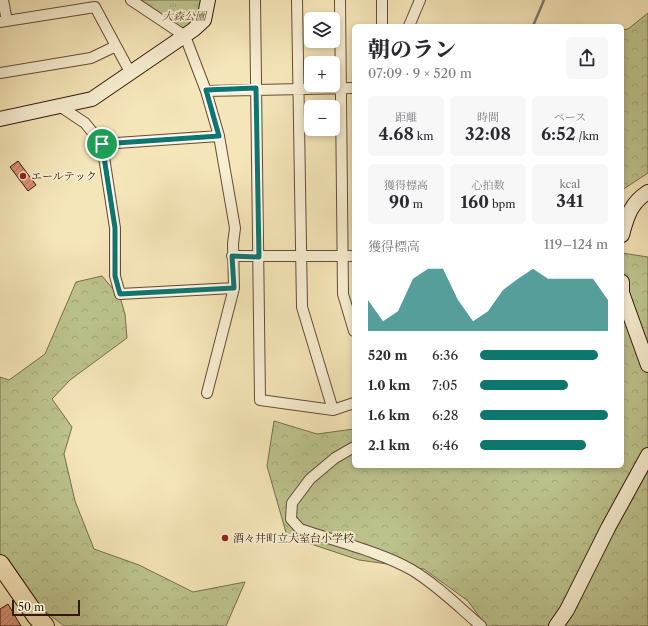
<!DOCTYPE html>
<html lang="ja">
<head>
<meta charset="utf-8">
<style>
  :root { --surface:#fff; --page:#f7f7f7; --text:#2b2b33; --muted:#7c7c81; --accent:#0f766e }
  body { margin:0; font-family:"Libre Caslon Text","Noto Serif JP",serif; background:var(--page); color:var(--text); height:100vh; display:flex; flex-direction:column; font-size:15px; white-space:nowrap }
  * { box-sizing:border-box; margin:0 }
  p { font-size:13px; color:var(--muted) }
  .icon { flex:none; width:22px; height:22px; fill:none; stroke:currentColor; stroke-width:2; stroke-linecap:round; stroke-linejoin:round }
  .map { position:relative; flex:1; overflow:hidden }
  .sheet { position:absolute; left:352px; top:24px; width:272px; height:444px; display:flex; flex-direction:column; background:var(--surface); border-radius:6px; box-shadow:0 2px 6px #0003 }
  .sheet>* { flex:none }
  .buttons { position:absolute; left:304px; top:12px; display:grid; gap:8px }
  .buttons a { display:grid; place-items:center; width:36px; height:36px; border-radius:6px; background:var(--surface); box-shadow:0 2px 6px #0003; font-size:20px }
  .scale { position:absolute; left:12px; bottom:10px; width:68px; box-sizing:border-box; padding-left:4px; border:2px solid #33180b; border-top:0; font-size:11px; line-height:14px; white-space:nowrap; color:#33180b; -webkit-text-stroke:3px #f8efd2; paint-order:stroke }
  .pin { position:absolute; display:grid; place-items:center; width:34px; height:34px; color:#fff; margin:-17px; border:2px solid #fff; border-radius:50%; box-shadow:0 1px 4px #0007 }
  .round { display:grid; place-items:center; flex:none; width:42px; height:42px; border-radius:6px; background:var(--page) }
  .summary { display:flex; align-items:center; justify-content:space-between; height:68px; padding:0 16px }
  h1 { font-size:22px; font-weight:800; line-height:30px }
  .figures { display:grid; grid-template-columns:repeat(3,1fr); gap:6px; height:68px; padding:4px 16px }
  .figures div { display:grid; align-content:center; border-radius:6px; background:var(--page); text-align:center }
  .figures b { font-size:17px; font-weight:800 }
  .figures small { font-size:11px; font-weight:400 }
  .figures p { font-size:11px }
  .chart { height:112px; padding:8px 16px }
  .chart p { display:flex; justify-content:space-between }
  .chart svg { width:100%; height:72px; margin-top:4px; fill:var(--accent); opacity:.7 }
  ul { padding:0 16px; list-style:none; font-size:13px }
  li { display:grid; grid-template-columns:64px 48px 1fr; align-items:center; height:30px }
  li i { height:10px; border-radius:5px; background:var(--accent) }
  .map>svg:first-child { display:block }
</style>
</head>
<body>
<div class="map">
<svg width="648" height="626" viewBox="0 0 648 626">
  <defs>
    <pattern id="forest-crowns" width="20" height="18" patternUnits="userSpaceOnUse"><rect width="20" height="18" fill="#bdc48e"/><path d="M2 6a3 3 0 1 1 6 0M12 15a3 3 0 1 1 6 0" fill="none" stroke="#a3a879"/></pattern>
    <pattern id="park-tufts" width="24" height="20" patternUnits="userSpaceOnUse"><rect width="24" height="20" fill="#bdc48e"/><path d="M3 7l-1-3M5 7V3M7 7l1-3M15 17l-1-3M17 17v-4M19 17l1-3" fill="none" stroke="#a3a879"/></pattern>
    <pattern id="building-hatch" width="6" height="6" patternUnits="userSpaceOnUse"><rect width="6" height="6" fill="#dd9477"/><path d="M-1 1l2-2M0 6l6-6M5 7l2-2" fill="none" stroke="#b47860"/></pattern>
  </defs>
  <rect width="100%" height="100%" fill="#f5e6b9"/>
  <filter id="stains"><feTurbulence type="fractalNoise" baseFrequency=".005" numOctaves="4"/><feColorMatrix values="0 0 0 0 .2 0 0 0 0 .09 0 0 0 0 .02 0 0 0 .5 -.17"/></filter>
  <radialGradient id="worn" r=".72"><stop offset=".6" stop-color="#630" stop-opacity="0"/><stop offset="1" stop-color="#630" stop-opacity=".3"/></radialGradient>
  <!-- forest -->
  <path fill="url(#forest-crowns)" stroke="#786e4c" d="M648,13V173L622,190V30L628,29Z
    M622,253L648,257V626H486L468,601L424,569L359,560L287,536L267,466L274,421L317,434L354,429V466H622Z
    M102,276L120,297L125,314L127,338L70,380L52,399L72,427L64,454L75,501L94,549L139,565L193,592L245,582L226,626H64L41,608L0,555V377L9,380L45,354L76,282Z"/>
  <!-- park -->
  <path fill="url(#park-tufts)" stroke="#786e4c" d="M131,0H206L207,6L185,36Z"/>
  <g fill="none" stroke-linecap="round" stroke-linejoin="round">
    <!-- stream -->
    <path stroke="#767a75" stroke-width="2.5" d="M533,26L544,0"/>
  </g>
  <!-- building -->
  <path fill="url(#building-hatch)" stroke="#33180b" d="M18,161L36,185L28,191L10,167Z
    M8,604L21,626H0V609Z"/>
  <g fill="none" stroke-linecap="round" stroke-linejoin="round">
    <!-- street casing -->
    <g stroke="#644c36" stroke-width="12">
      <path id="street" d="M3,0L7,21
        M131,0L185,36L206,91L219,136L235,228L233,244L234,288L207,393
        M255,0L260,400L333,410L354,403
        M297,0L302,307L333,410
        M340,0L343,294L354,331
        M382,0V26
        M0,22L95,7L130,72
        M409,26L420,0
        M0,73L91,58L116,46
        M206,91L354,88
        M61,107L85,123L102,144L115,228V276L120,294L234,288
        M102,144L219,136
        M232,256H354
        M354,447L335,458L310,479L292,503L291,519L300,529C334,541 381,552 412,570C437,585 459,607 481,626"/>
    </g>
    <!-- secondary casing -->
    <g stroke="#33180b" stroke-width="16">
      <path id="secondary" d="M0,119L92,99L193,30L204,20L208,0
        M622,235C627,216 631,203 648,192
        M622,282V293L648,365
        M556,626L567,610L608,528L648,455"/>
    </g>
    <!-- highway casing -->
    <g stroke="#33180b" stroke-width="20">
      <path id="highway" d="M0,564L36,616L45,626"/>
    </g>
    <!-- street -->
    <use href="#street" stroke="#f8efd2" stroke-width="10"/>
    <!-- secondary -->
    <use href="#secondary" stroke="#f8efd2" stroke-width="14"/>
    <!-- highway -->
    <use href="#highway" stroke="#f5e6b9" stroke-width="18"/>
  </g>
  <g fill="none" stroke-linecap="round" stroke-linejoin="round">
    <!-- route casing -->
    <g stroke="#fff" stroke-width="8">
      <path id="route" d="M256,88L259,257L232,256L234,288L120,294L115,276V228L102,144L219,136L206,90Z"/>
    </g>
    <!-- route -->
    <use href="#route" stroke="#0f766e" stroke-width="5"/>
  </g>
  <!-- markers -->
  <g fill="#8f2418" stroke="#f8efd2" stroke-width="1.5">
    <circle cx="23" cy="176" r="4"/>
    <circle cx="225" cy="538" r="4"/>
  </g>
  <g text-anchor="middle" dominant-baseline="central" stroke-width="3.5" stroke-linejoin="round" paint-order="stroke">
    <!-- park labels -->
    <g font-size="11" font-style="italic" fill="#5c4c32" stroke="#f8efd2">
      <text x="184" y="16">大森公園</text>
    </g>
    <!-- poi labels -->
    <g font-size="11" fill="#33180b" stroke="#f8efd2" text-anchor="start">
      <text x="31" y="176">エールテック</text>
      <text x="233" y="538">酒々井町立大室台小学校</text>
    </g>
  </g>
  <rect width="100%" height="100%" filter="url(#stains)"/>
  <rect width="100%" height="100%" fill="url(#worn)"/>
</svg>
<div class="buttons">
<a><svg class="icon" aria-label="layers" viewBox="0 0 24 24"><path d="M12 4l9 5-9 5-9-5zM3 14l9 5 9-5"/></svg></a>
<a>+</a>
<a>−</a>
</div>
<div class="scale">50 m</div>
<div class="pin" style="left:102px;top:144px;background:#1e9e55"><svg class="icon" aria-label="arrive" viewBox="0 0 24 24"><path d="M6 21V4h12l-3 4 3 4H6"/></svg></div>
<section class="sheet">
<div class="summary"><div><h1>朝のラン</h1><p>07:09 · 9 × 520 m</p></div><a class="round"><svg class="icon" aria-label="share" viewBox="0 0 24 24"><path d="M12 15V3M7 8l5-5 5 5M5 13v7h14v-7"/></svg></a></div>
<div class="figures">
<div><p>距離</p><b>4.68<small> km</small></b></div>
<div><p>時間</p><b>32:08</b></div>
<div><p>ペース</p><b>6:52<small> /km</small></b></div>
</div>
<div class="figures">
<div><p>獲得標高</p><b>90<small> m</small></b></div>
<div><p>心拍数</p><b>160<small> bpm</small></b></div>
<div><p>kcal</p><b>341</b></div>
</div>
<div class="chart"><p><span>獲得標高</span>119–124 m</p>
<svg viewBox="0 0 160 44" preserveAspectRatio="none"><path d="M0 44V25L10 38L20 32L30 12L40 6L50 6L60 25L70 38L80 32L90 19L100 12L110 6L120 12L130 12L140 12L150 12L160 25V44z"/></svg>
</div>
<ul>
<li><b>520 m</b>6:36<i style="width:92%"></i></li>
<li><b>1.0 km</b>7:05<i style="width:69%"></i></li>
<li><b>1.6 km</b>6:28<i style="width:100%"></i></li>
<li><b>2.1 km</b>6:46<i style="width:83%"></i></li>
</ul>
</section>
</div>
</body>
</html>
